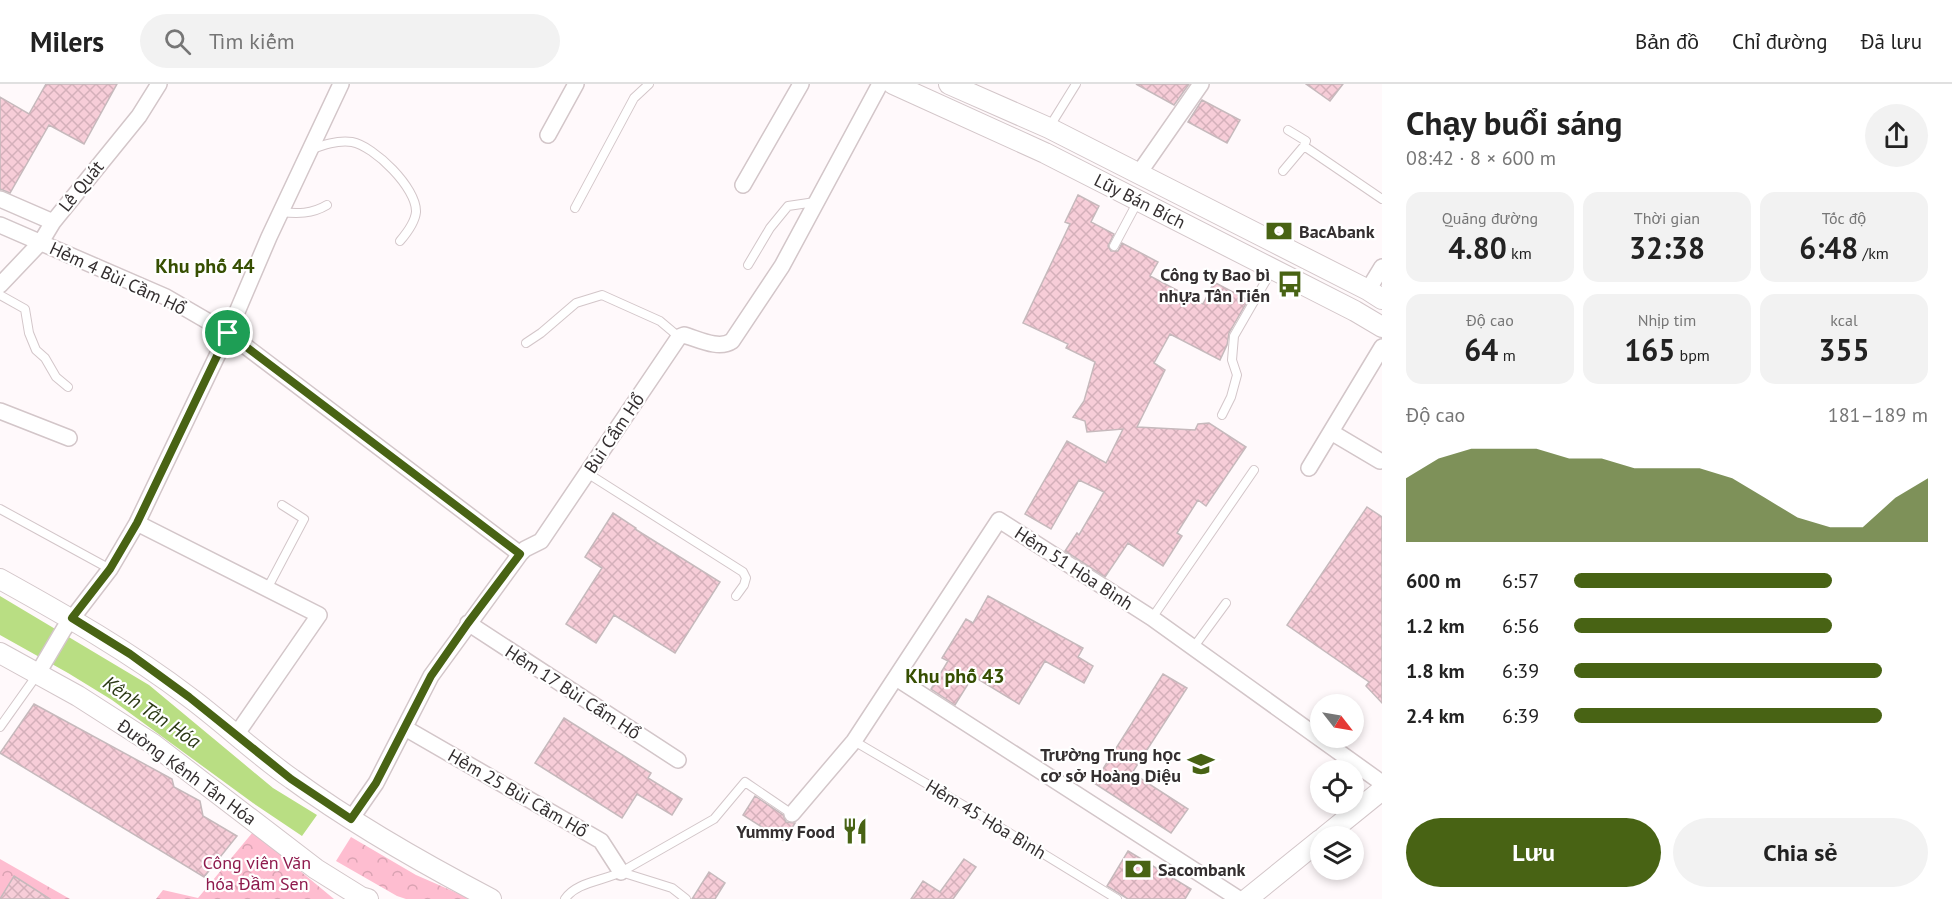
<!DOCTYPE html>
<html lang="vi">
<head>
<meta charset="utf-8">
<style>
  :root { --surface:#fff; --page:#f2f2f2; --text:#222; --muted:#767676; --line:#e0e0e0; --accent:#486314 }
  body { margin:0; font-family:"PT Sans",sans-serif; background:var(--page); color:var(--text); height:100vh; display:flex; flex-direction:column; font-size:22px; white-space:nowrap }
  * { box-sizing:border-box; margin:0 }
  p { font-size:20px; color:var(--muted) }
  .icon { flex:none; width:33px; height:33px; fill:none; stroke:currentColor; stroke-width:2; stroke-linecap:round; stroke-linejoin:round }
  .map { position:relative; flex:1; overflow:hidden }
  .sheet { display:flex; flex-direction:column; background:var(--surface); width:570px }
  .sheet>* { flex:none }
  .needle { width:39px; rotate:121deg }
  .controls { position:absolute; left:1310px; top:610px; display:grid; gap:12px }
  .controls a { display:grid; place-items:center; width:54px; height:54px; border-radius:50%; background:var(--surface); box-shadow:0 3px 9px #0003; font-size:30px }
  .pin { position:absolute; display:grid; place-items:center; width:51px; height:51px; color:#fff; margin:-26px; border:3px solid #fff; border-radius:50%; box-shadow:0 2px 6px #0007 }
  .round { display:grid; place-items:center; flex:none; width:63px; height:63px; border-radius:32px; background:var(--page) }
  .head { display:flex; align-items:center; justify-content:space-between; height:102px; padding:0 24px }
  h1 { font-size:33px; font-weight:800; line-height:45px }
  .metrics { display:grid; grid-template-columns:repeat(3,1fr); gap:9px; height:102px; padding:6px 24px }
  .metrics div { display:grid; align-content:center; border-radius:15px; background:var(--page); text-align:center }
  .metrics b { font-size:30px; font-weight:800 }
  .metrics small { font-size:16px; font-weight:400 }
  .metrics p { font-size:16px }
  .chart { height:168px; padding:12px 24px }
  .chart p { display:flex; justify-content:space-between }
  .chart svg { width:100%; height:108px; margin-top:6px; fill:var(--accent); opacity:.7 }
  .action { display:flex; gap:12px; margin-top:auto; padding:12px 24px }
  .action a { flex:1; height:69px; border-radius:36px; background:var(--accent); color:#fff; font-size:24px; font-weight:800; line-height:69px; text-align:center }
  .action a+a { background:var(--page); color:var(--text) }
  ul { padding:0 24px; list-style:none; font-size:20px }
  li { display:grid; grid-template-columns:96px 72px 1fr; align-items:center; height:45px }
  li i { height:15px; border-radius:8px; background:var(--accent) }
  header { display:flex; align-items:center; gap:36px; box-sizing:border-box; height:84px; padding:0 30px; background:var(--surface); border-bottom:2px solid var(--line) }
  header strong { font-size:28px }
  nav { display:flex; gap:33px; margin-inline-start:auto; font-size:21px }
  .search { width:420px; height:54px; background:var(--page); display:flex; align-items:center; gap:15px; box-sizing:border-box; padding:0 21px; border-radius:33px; color:var(--muted); font-size:22px }
  main { display:flex; flex:1; min-height:0 }
  .map>svg:first-child { display:block }
</style>
</head>
<body>
<header>
<strong>Milers</strong>
<div class="search"><svg class="icon" aria-label="search" viewBox="0 0 24 24"><circle cx="10" cy="10" r="6"/><path d="M15 15l6 6"/></svg>Tìm kiếm</div>
<nav><a>Bản đồ</a><a>Chỉ đường</a><a>Đã lưu</a></nav>
</header>
<main>
<div class="map">
<svg width="1382" height="815" viewBox="0 0 1382 815">
  <defs>
    <pattern id="park-crowns" width="20" height="18" patternUnits="userSpaceOnUse" patternTransform="scale(1.5)"><rect width="20" height="18" fill="#febdd0"/><path d="M2 6a3 3 0 1 1 6 0M12 15a3 3 0 1 1 6 0" fill="none" stroke="#daa3b3"/></pattern>
    <pattern id="building-cross-hatch" width="8" height="8" patternUnits="userSpaceOnUse" patternTransform="scale(1.5)"><rect width="8" height="8" fill="#f7cdd8"/><path d="M0 0l8 8M0 8l8-8" fill="none" stroke="#d4b0ba"/></pattern>
  </defs>
  <rect width="100%" height="100%" fill="#fff9fb"/>
  <!-- park -->
  <path fill="url(#park-crowns)" d="M253,748L334,815H156L163,806L198,814Z
    M351,753L416,791L471,815H406L397,812L336,777Z
    M0,775L70,815H0Z"/>
  <!-- water -->
  <path fill="#b9de83" d="M0,512L149,601L273,704L317,731L302,752L253,719L112,616L68,589L0,551Z"/>
  <!-- building -->
  <path fill="url(#building-cross-hatch)" stroke="#c6b9bc" stroke-width="1.5" d="M46,0H117L84,60L49,41L10,109L0,105V13L29,30Z
    M1136,0H1189L1174,21Z
    M1306,0H1343L1330,17Z
    M1202,16L1240,36L1227,59L1188,38Z
    M1078,111L1099,122L1091,138L1114,150L1108,162L1111,167H1118L1122,159L1158,178L1150,192L1203,220L1214,198L1248,216L1229,249L1227,261L1220,276L1170,250L1154,279L1165,286L1137,343L1195,346L1198,340L1209,339L1246,363L1206,422L1198,416L1177,449L1182,452L1163,482L1128,459L1105,493L1065,467L1077,449L1079,451L1104,408L1079,396L1051,445L1025,430L1067,357L1106,379L1123,345L1087,348L1085,337L1073,333L1084,317L1095,278L1066,264L1068,260L1023,239L1070,140L1065,138Z
    M1367,423L1382,433V619L1366,602L1369,598L1287,541Z
    M613,429L636,444L635,445L720,498L675,569L614,531L596,559L566,540L602,484L585,473Z
    M988,512L1083,564L1078,573L1093,582L1084,599L1045,577L1019,620L973,592L955,621L931,605L948,577L942,574L966,535L973,539Z
    M1163,590L1187,604L1132,689L1188,725L1171,749L1094,699Z
    M34,620L172,695L174,703L200,717L203,732L237,752L204,793L0,669Z
    M564,634L651,689L648,694L682,715L672,731L637,710L622,734L535,679Z
    M755,712L783,731L786,738L795,739L784,757L743,731Z
    M1128,767L1191,805L1185,815H1128L1107,802Z
    M964,775L976,783L953,815H911L923,797L940,808Z
    M709,788L725,799L715,815H692Z
    M14,792L50,815H0Z"/>
  <g fill="none" stroke-linecap="round" stroke-linejoin="round">
    <!-- lane casing -->
    <g stroke="#d3c6c9" stroke-width="10">
      <path id="lane" d="M1050,42L1076,0
        M1288,46L1306,57L1304,62
        M310,66C323,61 337,56 352,58C374,62 417,104 416,128C415,138 406,150 400,157
        M1283,87L1304,62L1382,115
        M575,124L634,14L649,0
        M281,128C297,130 312,130 327,121
        M1114,162L1138,117
        M748,181L770,144L788,122L815,118
        M0,211L25,225L29,249L36,266L45,274L56,293L68,303
        M526,259L541,249L576,219L602,211L660,237L679,253
        M1222,331L1231,313L1237,291L1232,276L1234,252L1272,186
        M587,389L743,488L746,494L744,501L736,512
        M0,425L110,485
        M267,505L304,435L282,421
        M1152,534L1254,386
        M1193,564L1226,519
        M0,643L37,591
        M854,657L985,734L1117,815
        M621,788L672,804L686,815
        M565,815C576,798 603,797 621,788L714,735L745,698L792,730"/>
    </g>
    <!-- street casing -->
    <g stroke="#d3c6c9" stroke-width="18">
      <path id="street" d="M548,51L576,0
        M1139,89L1201,0
        M743,101L801,0
        M0,115L53,138
        M0,141L166,213L228,249L520,470
        M0,201L41,158L53,138L139,32L159,0
        M1368,206L1382,183
        M0,327L69,354
        M1331,348L1380,377
        M1309,384L1382,263
        M137,439L319,531L236,651
        M468,539L678,676
        M38,589L64,545L110,485L137,439L228,249L269,153L341,0
        M896,594L1239,815
        M405,644L601,757L621,788
        M792,730L854,657L999,436L1152,534L1382,699
        M351,735L376,699L431,592L520,470L525,465L541,457L679,253L684,251C698,255 719,266 732,257L782,182L880,0"/>
    </g>
    <!-- secondary casing -->
    <g stroke="#d3c6c9" stroke-width="22">
      <path id="secondary" d="M893,0L1045,69L1355,227L1382,243
        M949,0L1049,44L1368,206L1382,215
        M0,495C65,531 130,568 189,613C224,639 256,670 292,695C355,741 422,779 491,815
        M0,569L78,612L153,660L316,785L361,813L368,815
        M1324,753L1382,706
        M1247,815L1320,756"/>
    </g>
    <!-- lane -->
    <use href="#lane" stroke="#fff" stroke-width="8"/>
    <!-- street -->
    <use href="#street" stroke="#fff" stroke-width="15"/>
    <!-- secondary -->
    <use href="#secondary" stroke="#fff" stroke-width="20"/>
  </g>
  <g fill="none" stroke-linecap="round" stroke-linejoin="round">
    <!-- route casing -->
    <g stroke="#fff" stroke-width="12">
      <path id="route" d="M228,249L520,470L468,539L431,592L376,699L351,735L291,695L189,613L130,570L72,534L110,485L137,439Z"/>
    </g>
    <!-- route -->
    <use href="#route" stroke="#486314" stroke-width="8"/>
  </g>
  <!-- icons -->
  <defs>
    <g id="bank-bare" transform="scale(2.07)"><path d="M-6-4H6V4H-6ZM0-2.3a2.3 2.3 0 1 0 0 4.6a2.3 2.3 0 1 0 0-4.6Z" fill="#486314" stroke="#fff" stroke-width="2.5" paint-order="stroke"/></g>
    <g id="bus-bare" transform="scale(2.07)"><path d="M-5-6H5V4H4V6H2V4H-2V6H-4V4H-5ZM-3.5-4V0h7V-4ZM-3.5 1.2v1.5H-2V1.2ZM2 1.2v1.5H3.5V1.2Z" fill="#486314" stroke="#fff" stroke-width="2.5" paint-order="stroke"/></g>
    <g id="school-bare" transform="scale(2.07)"><path d="M0-5L7-2L0 1L-7-2ZM-4 1L0 2.5L4 1V4Q0 6-4 4Z" fill="#486314" stroke="#fff" stroke-width="2.5" paint-order="stroke"/></g>
    <g id="restaurant-bare" transform="scale(2.07)"><path d="M-5-6h1v4h1v-4h1v4h1v-4h1v5L-1.5 .5V6h-2V.5L-5-1ZM5-6V6H3V1.5H1.5Q1.5-4 5-6Z" fill="#486314" stroke="#fff" stroke-width="2.5" paint-order="stroke"/></g>
  </defs>
  <g fill-rule="evenodd">
    <use href="#bank-bare" x="1279" y="147"/>
    <use href="#bus-bare" x="1290" y="200"/>
    <use href="#school-bare" x="1201" y="680"/>
    <use href="#restaurant-bare" x="855" y="747"/>
    <use href="#bank-bare" x="1138" y="785"/>
  </g>
  <g text-anchor="middle" dominant-baseline="central" stroke-width="4.5" stroke-linejoin="round" paint-order="stroke">
    <!-- street labels -->
    <g font-size="18" fill="#342f30" stroke="#fff">
      <text transform="translate(81 102) rotate(-51)">Lê Quát</text>
      <text transform="translate(1140 117) rotate(27)">Lũy Bán Bích</text>
      <text transform="translate(118 194) rotate(25)">Hẻm 4 Bùi Cầm Hổ</text>
      <text transform="translate(614 349) rotate(-56)">Bùi Cẩm Hổ</text>
      <text transform="translate(1074 484) rotate(33)">Hẻm 51 Hòa Bình</text>
      <text transform="translate(573 608) rotate(33)">Hẻm 17 Bùi Cẩm Hổ</text>
      <text transform="translate(187 688) rotate(36)">Đường Kênh Tân Hóa</text>
      <text transform="translate(518 709) rotate(30)">Hẻm 25 Bùi Cầm Hổ</text>
      <text transform="translate(986 735) rotate(31)">Hẻm 45 Hòa Bình</text>
    </g>
    <!-- poi labels -->
    <g font-size="18" font-weight="bold" fill="#342f30" stroke="#fff" text-anchor="end">
      <text x="1299" y="147" text-anchor="start">BacAbank</text>
      <text x="1270" y="190">Công ty Bao bì<tspan x="1270" dy="21">nhựa Tân Tiến</tspan></text>
      <text x="1181" y="670">Trường Trung học<tspan x="1181" dy="21">cơ sở Hoàng Diệu</tspan></text>
      <text x="835" y="747">Yummy Food</text>
      <text x="1158" y="785" text-anchor="start">Sacombank</text>
    </g>
    <!-- park labels -->
    <g font-size="18" fill="#8e1a4d" stroke="#fff">
      <text x="257" y="778">Công viên Văn<tspan x="257" dy="21">hóa Đầm Sen</tspan></text>
    </g>
    <!-- neighbourhood labels -->
    <g font-size="20" font-weight="bold" fill="#374f02" stroke="#fff">
      <text x="205" y="182">Khu phố 44</text>
      <text x="955" y="592">Khu phố 43</text>
    </g>
    <!-- water labels -->
    <g font-size="20" font-style="italic" fill="#2b3914" stroke="#fff">
      <text transform="translate(152 628) rotate(34)">Kênh Tân Hóa</text>
    </g>
  </g>
</svg>
<div class="controls">
<a><svg class="needle" viewBox="-14 -14 28 28"><path d="M0-13l5 13h-10z" fill="#e53935"/><path d="M0 13l5-13h-10z" fill="#767676"/></svg></a>
<a><svg class="icon" aria-label="locate" viewBox="0 0 24 24"><circle cx="12" cy="12" r="6"/><path d="M12 2v4M12 18v4M2 12h4M18 12h4"/></svg></a>
<a><svg class="icon" aria-label="layers" viewBox="0 0 24 24"><path d="M12 4l9 5-9 5-9-5zM3 14l9 5 9-5"/></svg></a>
</div>
<div class="pin" style="left:228px;top:249px;background:#1e9e55"><svg class="icon" aria-label="arrive" viewBox="0 0 24 24"><path d="M6 21V4h12l-3 4 3 4H6"/></svg></div>
</div>
<section class="sheet">
<div class="head"><div><h1>Chạy buổi sáng</h1><p>08:42 · 8 × 600 m</p></div><a class="round"><svg class="icon" aria-label="share" viewBox="0 0 24 24"><path d="M12 15V3M7 8l5-5 5 5M5 13v7h14v-7"/></svg></a></div>
<div class="metrics">
<div><p>Quãng đường</p><b>4.80<small> km</small></b></div>
<div><p>Thời gian</p><b>32:38</b></div>
<div><p>Tốc độ</p><b>6:48<small> /km</small></b></div>
</div>
<div class="metrics">
<div><p>Độ cao</p><b>64<small> m</small></b></div>
<div><p>Nhịp tim</p><b>165<small> bpm</small></b></div>
<div><p>kcal</p><b>355</b></div>
</div>
<div class="chart"><p><span>Độ cao</span>181–189 m</p>
<svg viewBox="0 0 160 44" preserveAspectRatio="none"><path d="M0 44V18L10 10L20 6L30 6L40 6L50 10L60 10L70 14L80 14L90 14L100 18L110 26L120 34L130 38L140 38L150 26L160 18V44z"/></svg>
</div>
<ul>
<li><b>600 m</b>6:57<i style="width:73%"></i></li>
<li><b>1.2 km</b>6:56<i style="width:73%"></i></li>
<li><b>1.8 km</b>6:39<i style="width:87%"></i></li>
<li><b>2.4 km</b>6:39<i style="width:87%"></i></li>
</ul>
<div class="action"><a>Lưu</a><a>Chia sẻ</a></div>
</section>
</main>
</body>
</html>
